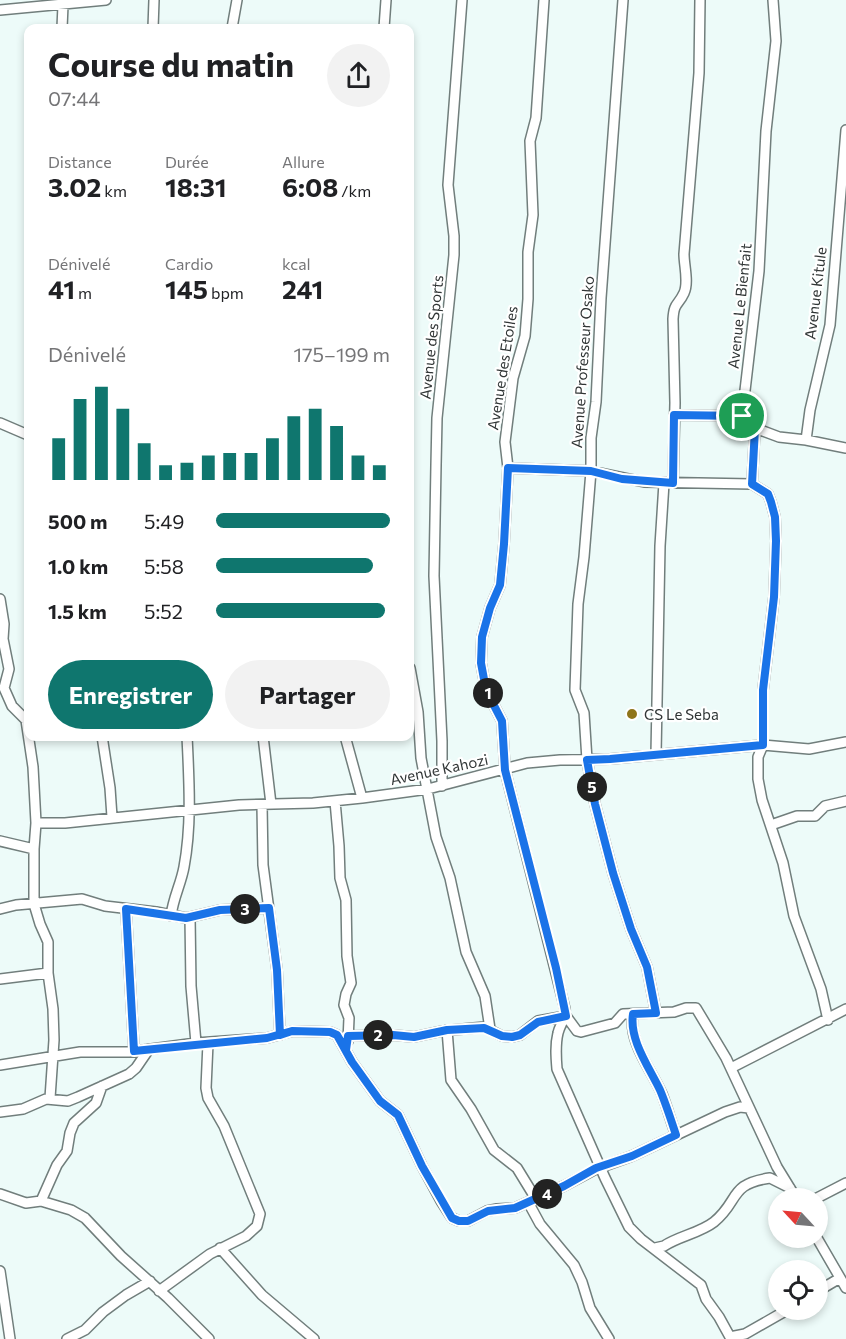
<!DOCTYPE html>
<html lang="fr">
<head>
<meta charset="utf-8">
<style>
  :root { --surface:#fff; --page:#f2f2f2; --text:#202124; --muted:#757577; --accent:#0f766e }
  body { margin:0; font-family:Commissioner,sans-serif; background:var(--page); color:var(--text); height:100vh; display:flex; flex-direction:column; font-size:22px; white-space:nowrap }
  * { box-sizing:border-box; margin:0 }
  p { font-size:20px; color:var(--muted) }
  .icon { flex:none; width:33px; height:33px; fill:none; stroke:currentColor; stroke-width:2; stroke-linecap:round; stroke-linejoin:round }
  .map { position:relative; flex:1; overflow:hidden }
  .drawer { position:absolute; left:24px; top:24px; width:390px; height:717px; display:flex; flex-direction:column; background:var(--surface); border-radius:12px; box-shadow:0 3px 9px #0003 }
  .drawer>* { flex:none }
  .needle { width:39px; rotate:296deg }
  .buttons { position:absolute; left:768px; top:1188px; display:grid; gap:12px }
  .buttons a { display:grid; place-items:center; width:60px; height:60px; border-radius:50%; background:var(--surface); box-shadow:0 3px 9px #0003; font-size:30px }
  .pin { position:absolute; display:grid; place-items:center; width:51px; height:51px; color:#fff; margin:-26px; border:3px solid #fff; border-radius:50%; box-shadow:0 2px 6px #0007 }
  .km { position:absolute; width:30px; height:30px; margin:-15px; border-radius:50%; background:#222; color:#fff; font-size:16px; line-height:30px; text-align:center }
  .round { display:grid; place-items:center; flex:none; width:63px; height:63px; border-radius:32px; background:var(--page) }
  .headline { display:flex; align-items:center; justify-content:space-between; height:102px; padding:0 24px }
  h1 { font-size:33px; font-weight:700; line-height:45px }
  .metrics { display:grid; grid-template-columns:repeat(3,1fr); gap:9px; height:102px; padding:6px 24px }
  .metrics div { display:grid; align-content:center }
  .metrics b { font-size:26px; font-weight:700 }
  .metrics small { font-size:16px; font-weight:400 }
  .metrics p { font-size:16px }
  .chart { height:168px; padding:12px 24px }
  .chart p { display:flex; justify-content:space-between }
  .chart svg { width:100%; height:108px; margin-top:6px; stroke:var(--accent); stroke-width:6 }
  .button { display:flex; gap:12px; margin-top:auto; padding:12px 24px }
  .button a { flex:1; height:69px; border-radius:36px; background:var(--accent); color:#fff; font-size:24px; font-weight:700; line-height:69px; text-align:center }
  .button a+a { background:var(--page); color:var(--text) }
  ul { padding:0 24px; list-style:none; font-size:20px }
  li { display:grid; grid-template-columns:96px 72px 1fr; align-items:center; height:45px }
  li i { height:15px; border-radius:8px; background:var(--accent) }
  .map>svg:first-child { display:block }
</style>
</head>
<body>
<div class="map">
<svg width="846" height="1339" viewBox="0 0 846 1339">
  <rect width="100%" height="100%" fill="#edfbf9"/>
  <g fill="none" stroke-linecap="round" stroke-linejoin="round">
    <!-- minor casing -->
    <g stroke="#717e7c" stroke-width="12">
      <path id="minor" d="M544,0L536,118L530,141L533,215L528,252V299L525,336L513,378L505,442L508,468L504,544L500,585L490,608L482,637L481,663L486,690L502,721L505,770L565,1009C566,1019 560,1024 558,1033C555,1045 556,1057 557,1069L605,1178L629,1227L641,1239L701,1285L706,1299L719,1317L730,1337L745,1334L787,1310
        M623,0L601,298L596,402L591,438V471L584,557L578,604L575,690L584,713L587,760L595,804L613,873L631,929L647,967L656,1013
        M773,0L776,41L766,131L759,271L742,416L755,428L752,484L768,494L771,502L775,517L776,541L774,597L763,690V745L758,757V779L762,800L783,863L794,916L821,989L828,1020
        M0,10L106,0
        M62,28L63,5
        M153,28L154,0
        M232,28L237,0
        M384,28L386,0
        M674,415L742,416
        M0,423L28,435
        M755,428L779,437L806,440L810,410L830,325L846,130
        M806,440L846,448
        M508,468L591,471L644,482L752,484
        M673,483L675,403L673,319C674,302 678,306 684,293C689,282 684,266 684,254L699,73L700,0
        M0,599L4,624L3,639L9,669L4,688L12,706L26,720L33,767L36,823L34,849V904L40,924L48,942V973L53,1009L54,1040L50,1098
        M410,668L418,712L421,758L436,837L450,878L466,952L485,996L490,1029
        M102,736L110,788L112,817
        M263,736L271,804
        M345,736L362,798
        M656,754L660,546L664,483
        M442,786V741L434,576L436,465L437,418L454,255V236L448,185L462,0
        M335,801L339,846L340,878L346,900L347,956L351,983L346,994L344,1005L349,1018L348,1041
        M262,805L263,865L277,970L280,1035
        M36,823H65L239,805L313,803L362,798L428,789L527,763L560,760L610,759L763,745L809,749L846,742
        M771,825L797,816H815L825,806L846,801
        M0,841L34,849
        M0,909L16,905L82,899L105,906L156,912L186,918L220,910L269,908
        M126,909L134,1051
        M171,916C173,898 181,884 184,867C192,824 189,780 187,736
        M190,917L191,986L196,1043
        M0,979L48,973
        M633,1014C628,1042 651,1069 662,1094C667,1107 671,1121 676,1135
        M447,1030L451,1080L471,1109L494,1150L517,1168L536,1199
        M348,1036L393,1035L414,1037L442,1031L484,1027L502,1036L512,1037L520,1035L538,1021L566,1016L577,1031L581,1032L615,1023L623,1014L674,1012L686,1008H696L726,1058L777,1167L796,1198
        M0,1065L80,1052H129L196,1043L267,1038L293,1031L330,1032L337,1035L352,1062L380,1101L398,1115L422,1166L441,1201L452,1218L459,1221H468L487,1211L497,1209L515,1208L564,1186L596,1169L632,1156L725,1112L740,1107L749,1108
        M731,1068L846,1009
        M0,1112L23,1109L46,1099L68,1101L78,1097L129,1074L136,1068L149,1049
        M0,1194L26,1203L41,1201L71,1210L85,1218L121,1256L168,1298L209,1339
        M817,1198L846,1183
        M41,1201L57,1165L67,1151L70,1133L74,1123L96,1103L102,1086
        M528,1202L540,1224L574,1265L582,1282L590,1308L609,1339
        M817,1238L846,1288
        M220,1248L262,1295L314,1339
        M655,1248L664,1246C679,1236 700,1233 714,1222C740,1201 728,1184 770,1178L790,1188
        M0,1271L10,1339
        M159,1291L210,1254L246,1236L257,1226L260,1214L224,1126L208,1098L206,1088L208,1043
        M818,1291L840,1278
        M67,1339L85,1330L103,1312L126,1295L150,1281"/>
    </g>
    <!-- minor -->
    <use href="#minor" stroke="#fff" stroke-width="9"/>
  </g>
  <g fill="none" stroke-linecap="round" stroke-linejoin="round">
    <!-- route casing -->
    <g stroke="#fff" stroke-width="12">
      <path id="route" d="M742,416L674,415L673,483L622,479L591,471L508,468L504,544L500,585L490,608L482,637L481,663L486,690L502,721L505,770L556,968L566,1016L538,1022L520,1035L512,1037L502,1036L484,1028L447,1030L414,1037L393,1035L348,1036L346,1050L337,1035L330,1032L292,1031L267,1038L134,1051L126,909L186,918L220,910L269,908L277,970L280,1035L292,1031L330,1032L337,1035L352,1062L380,1101L398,1115L422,1166L452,1218L459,1221H468L488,1211L515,1208L564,1186L596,1168L632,1156L676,1135C671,1120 666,1104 660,1090C649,1067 629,1040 633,1014L656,1013L647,967L631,929L613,873L595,804L587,760L610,759L763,745V690L774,597L776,541L775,517L771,502L768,494L752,484L755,428L742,416"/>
    </g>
    <!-- route -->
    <use href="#route" stroke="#1a73e8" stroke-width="8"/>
  </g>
  <!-- markers -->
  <circle fill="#8e751a" stroke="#fff" stroke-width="2" cx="632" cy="714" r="6"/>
  <g text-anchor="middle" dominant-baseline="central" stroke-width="4.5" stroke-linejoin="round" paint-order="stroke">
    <!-- street labels -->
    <g font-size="15" fill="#313636" stroke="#fff">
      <text transform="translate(815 293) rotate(-83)">Avenue Kitule</text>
      <text transform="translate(739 306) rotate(-84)">Avenue Le Bienfait</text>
      <text transform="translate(431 337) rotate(-84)">Avenue des Sports</text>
      <text transform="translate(582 362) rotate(-86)">Avenue Professeur Osako</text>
      <text transform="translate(502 368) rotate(-81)">Avenue des Etoiles</text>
      <text transform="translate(439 769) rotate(-12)">Avenue Kahozi</text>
    </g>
    <!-- poi labels -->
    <g font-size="15" fill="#313636" stroke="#fff" text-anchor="start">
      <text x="644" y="714">CS Le Seba</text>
    </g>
  </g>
</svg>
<div class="buttons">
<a><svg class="needle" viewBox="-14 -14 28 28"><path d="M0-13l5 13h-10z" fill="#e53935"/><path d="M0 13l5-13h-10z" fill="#757577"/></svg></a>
<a><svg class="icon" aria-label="locate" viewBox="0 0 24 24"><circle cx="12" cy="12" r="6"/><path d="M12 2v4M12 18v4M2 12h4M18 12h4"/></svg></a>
</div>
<div class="pin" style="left:742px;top:416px;background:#1e9e55"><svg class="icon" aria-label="arrive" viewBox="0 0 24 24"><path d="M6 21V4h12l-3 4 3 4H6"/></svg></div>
<b class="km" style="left:488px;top:693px">1</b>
<b class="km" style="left:378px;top:1035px">2</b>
<b class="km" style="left:245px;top:909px">3</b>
<b class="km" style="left:547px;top:1194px">4</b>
<b class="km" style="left:592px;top:787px">5</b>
<section class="drawer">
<div class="headline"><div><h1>Course du matin</h1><p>07:44</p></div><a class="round"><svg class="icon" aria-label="share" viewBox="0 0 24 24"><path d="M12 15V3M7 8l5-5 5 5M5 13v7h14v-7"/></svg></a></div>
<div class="metrics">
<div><p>Distance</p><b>3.02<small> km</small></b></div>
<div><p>Durée</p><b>18:31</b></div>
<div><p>Allure</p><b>6:08<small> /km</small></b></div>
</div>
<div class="metrics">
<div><p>Dénivelé</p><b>41<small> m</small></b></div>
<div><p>Cardio</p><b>145<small> bpm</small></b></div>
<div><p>kcal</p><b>241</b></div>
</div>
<div class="chart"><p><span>Dénivelé</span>175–199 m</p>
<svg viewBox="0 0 160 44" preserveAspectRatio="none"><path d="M5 44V27M15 44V11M25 44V6M35 44V15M45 44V29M55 44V38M65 44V37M75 44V34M85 44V33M95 44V33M105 44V27M115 44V18M125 44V15M135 44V22M145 44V34M155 44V38"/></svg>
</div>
<ul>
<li><b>500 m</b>5:49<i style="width:100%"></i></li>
<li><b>1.0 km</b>5:58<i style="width:90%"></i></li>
<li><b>1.5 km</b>5:52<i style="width:97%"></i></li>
</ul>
<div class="button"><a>Enregistrer</a><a>Partager</a></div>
</section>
</div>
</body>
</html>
